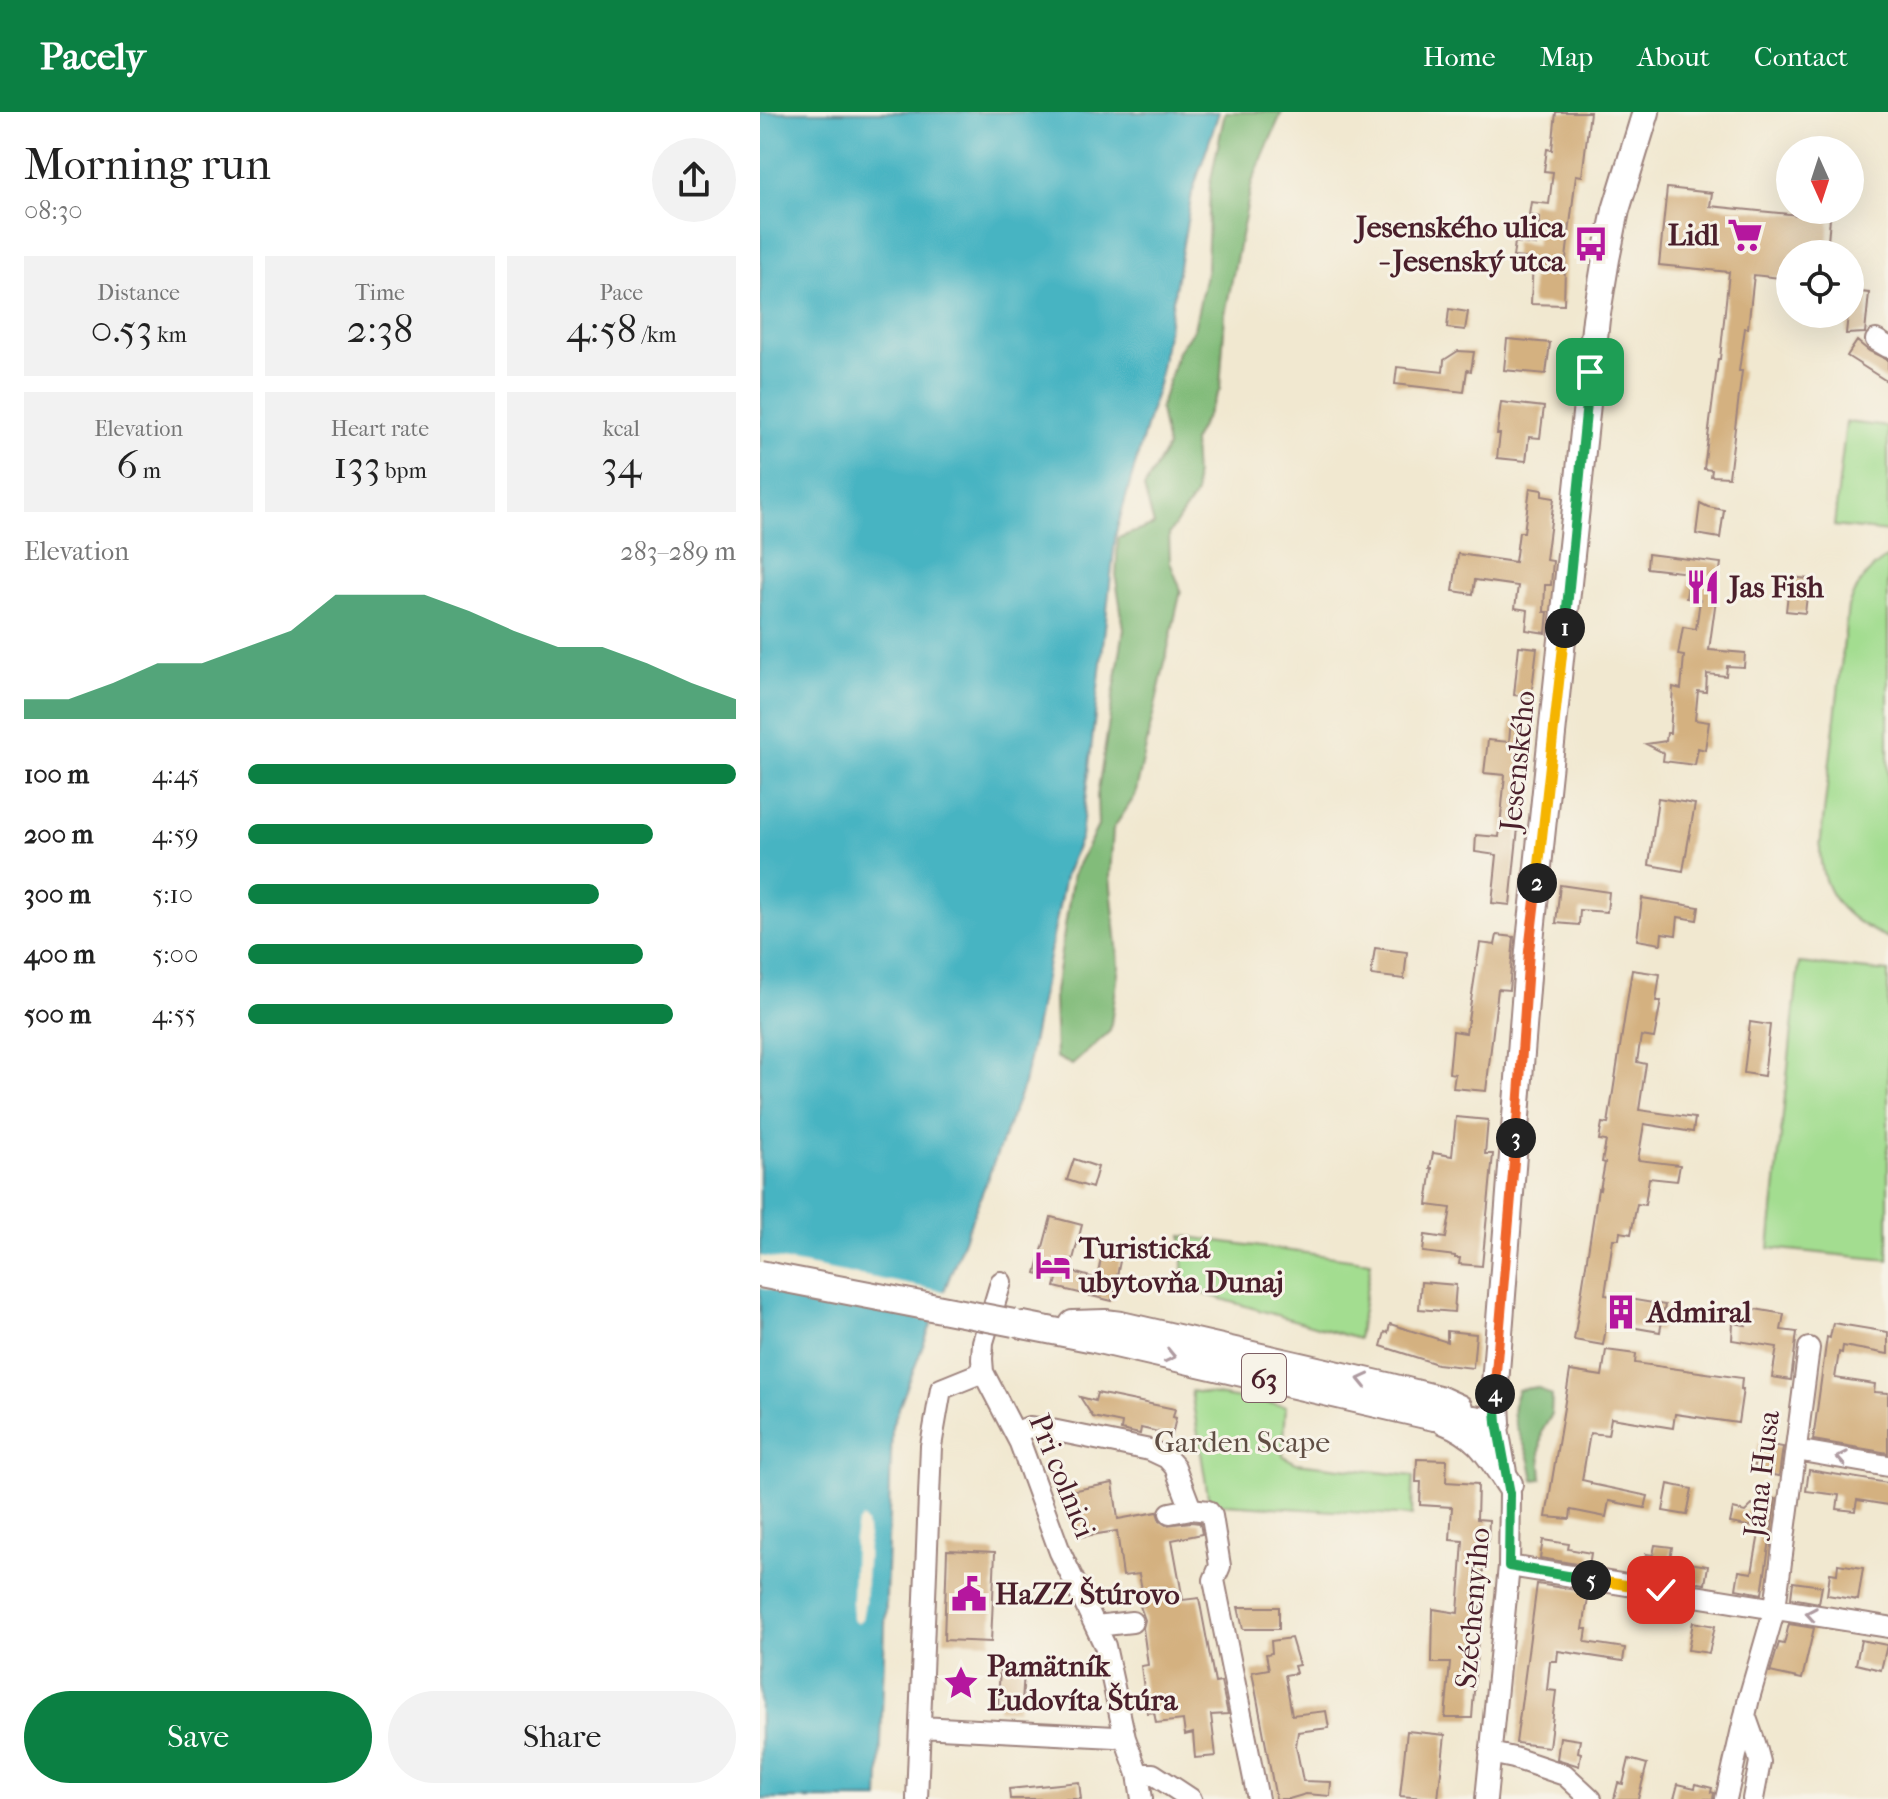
<!DOCTYPE html>
<html lang="en">
<head>
<meta charset="utf-8">
<style>
  :root { --surface:#fff; --page:#f2f2f2; --text:#222; --muted:#767676; --accent:#0b8043 }
  body { margin:0; font-family:"IM FELL French Canon",serif; background:var(--page); color:var(--text); height:100vh; display:flex; flex-direction:column; font-size:30px; white-space:nowrap }
  * { box-sizing:border-box; margin:0 }
  p { font-size:26px; color:var(--muted) }
  .icon { flex:none; width:44px; height:44px; fill:none; stroke:currentColor; stroke-width:2; stroke-linecap:round; stroke-linejoin:round }
  .map { position:relative; flex:1; overflow:hidden }
  .drawer { display:flex; flex-direction:column; background:var(--surface); width:760px }
  .drawer>* { flex:none }
  .needle { width:52px; rotate:177deg }
  .buttons { position:absolute; left:1016px; top:24px; display:grid; gap:16px }
  .buttons a { display:grid; place-items:center; width:88px; height:88px; border-radius:50%; background:var(--surface); box-shadow:0 8px 32px #0002; font-size:40px }
  .pin { position:absolute; display:grid; place-items:center; width:68px; height:68px; color:#fff; margin:-34px; border-radius:16px; box-shadow:0 4px 12px #0006 }
  .km { position:absolute; width:40px; height:40px; margin:-20px; border-radius:50%; background:#222; color:#fff; font-size:22px; line-height:40px; text-align:center }
  .round { display:grid; place-items:center; flex:none; width:84px; height:84px; border-radius:42px; background:var(--page) }
  .overview { display:flex; align-items:center; justify-content:space-between; height:136px; padding:0 24px }
  h1 { font-size:44px; font-weight:600; line-height:60px }
  .stats { display:grid; grid-template-columns:repeat(3,1fr); gap:12px; height:136px; padding:8px 24px }
  .stats div { display:grid; align-content:center; border-radius:0px; background:var(--page); text-align:center }
  .stats b { font-size:40px; font-weight:600 }
  .stats small { font-size:22px; font-weight:400 }
  .stats p { font-size:22px }
  .chart { height:224px; padding:16px 24px }
  .chart p { display:flex; justify-content:space-between }
  .chart svg { width:100%; height:144px; margin-top:8px; fill:var(--accent); opacity:.7 }
  .action { display:flex; gap:16px; margin-top:auto; padding:16px 24px }
  .action a { flex:1; height:92px; border-radius:48px; background:var(--accent); color:#fff; font-size:32px; font-weight:600; line-height:92px; text-align:center }
  .action a+a { background:var(--page); color:var(--text) }
  ul { padding:0 24px; list-style:none; font-size:26px }
  li { display:grid; grid-template-columns:128px 96px 1fr; align-items:center; height:60px }
  li i { height:20px; border-radius:10px; background:var(--accent) }
  header { display:flex; align-items:center; gap:48px; box-sizing:border-box; height:112px; padding:0 40px; background:var(--accent); color:#fff }
  header strong { font-size:38px }
  nav { display:flex; gap:44px; margin-inline-start:auto; font-size:28px }
  main { display:flex; flex:1; min-height:0 }
  .map>svg:first-child { display:block }
</style>
</head>
<body>
<header>
<strong>Pacely</strong>
<nav><a>Home</a><a>Map</a><a>About</a><a>Contact</a></nav>
</header>
<main>
<section class="drawer">
<div class="overview"><div><h1>Morning run</h1><p>08:30</p></div><a class="round"><svg class="icon" aria-label="share" viewBox="0 0 24 24"><path d="M12 15V3M7 8l5-5 5 5M5 13v7h14v-7"/></svg></a></div>
<div class="stats">
<div><p>Distance</p><b>0.53<small> km</small></b></div>
<div><p>Time</p><b>2:38</b></div>
<div><p>Pace</p><b>4:58<small> /km</small></b></div>
</div>
<div class="stats">
<div><p>Elevation</p><b>6<small> m</small></b></div>
<div><p>Heart rate</p><b>133<small> bpm</small></b></div>
<div><p>kcal</p><b>34</b></div>
</div>
<div class="chart"><p><span>Elevation</span>283–289 m</p>
<svg viewBox="0 0 160 44" preserveAspectRatio="none"><path d="M0 44V38L10 38L20 33L30 27L40 27L50 22L60 17L70 6L80 6L90 6L100 11L110 17L120 22L130 22L140 27L150 33L160 38V44z"/></svg>
</div>
<ul>
<li><b>100 m</b>4:45<i style="width:100%"></i></li>
<li><b>200 m</b>4:59<i style="width:83%"></i></li>
<li><b>300 m</b>5:10<i style="width:72%"></i></li>
<li><b>400 m</b>5:00<i style="width:81%"></i></li>
<li><b>500 m</b>4:55<i style="width:87%"></i></li>
</ul>
<div class="action"><a>Save</a><a>Share</a></div>
</section>
<div class="map">
<svg width="1128" height="1687" viewBox="0 0 1128 1687">
  <rect width="100%" height="100%" fill="#f7f3e8"/>
  <filter id="ink" filterUnits="userSpaceOnUse"><feTurbulence type="fractalNoise" baseFrequency=".0125" numOctaves="2"/><feDisplacementMap in="SourceGraphic" scale="16" xChannelSelector="R" yChannelSelector="G"/><feConvolveMatrix kernelMatrix="1 2 1 2 8 2 1 2 1" color-interpolation-filters="sRGB"/></filter>
  <filter id="wash" filterUnits="userSpaceOnUse"><feTurbulence type="fractalNoise" baseFrequency=".006" numOctaves="4" result="noise"/><feDisplacementMap in="SourceGraphic" scale="32" xChannelSelector="R" yChannelSelector="G"/><feGaussianBlur stdDeviation="1.8" result="paint"/><feColorMatrix in="noise" values="0 0 0 0 0 0 0 0 0 0 0 0 0 0 0 0 0 1.4 0 .05"/><feComposite in="paint" operator="in"/></filter>
  <g filter="url(#wash)">
    <rect width="100%" height="100%" fill="#f1e8d0"/>
    <!-- green -->
    <path fill="#a3dd90" stroke="#767e5e" stroke-width="2" d="M1086,310L1128,315V420L1074,414Z
      M1128,445V826C1086,808 1060,783 1060,735L1088,494C1096,473 1109,456 1128,445Z
      M1039,851L1128,860V1148L1009,1136Z
      M422,1124L611,1150L598,1227L424,1176Z
      M431,1279L526,1294L523,1344L536,1351L653,1364L652,1404L449,1391Z"/>
    <!-- forest -->
    <path fill="#82bc7a" stroke="#666e52" stroke-width="2" d="M465,0H522L492,70L465,202L460,277L433,330L436,382L409,422L410,450L421,478L375,684L353,717L350,765L359,854L350,919L312,953L296,945L294,886L313,762L338,714L337,684L364,517L356,467L358,426L394,413L384,376L407,335L400,297L418,239L434,217L447,157L450,72Z
      M777,1275L792,1284L791,1304L782,1319L780,1340L782,1367L774,1368C772,1359 771,1350 768,1342C758,1316 747,1306 758,1278Z"/>
    <!-- water -->
    <path fill="#47b4c2" stroke="#486a76" stroke-width="2" d="M0,0H459L432,81L398,273L356,420L321,725L305,764L264,972L132,1314L119,1687H0Z"/>
    <!-- pier -->
    <path fill="#f1e8d0" d="M0,1144L188,1180L177,1210L0,1176Z
      M102,1406L106,1412L108,1427L105,1490L102,1507L97,1511L93,1507L92,1489L94,1427L97,1412Z"/>
    <g id="blocks">
      <!-- building -->
      <path fill="#d4b180" d="M796,0H830L822,64L816,63L805,155L804,193L771,192L773,147L753,145L755,130L776,133L780,105L769,103L771,90L789,92L793,60L784,59L787,37L792,38Z
        M907,76L952,81L950,94L1070,106L1067,142H1030V167L994,163L988,216H985L979,259H982L969,365L951,364L952,358L944,357L958,247H960L969,160L899,153Z
        M1091,179L1109,181L1105,221L1086,222L1088,202H1090Z
        M689,197L708,200L705,218L687,216Z
        M747,227L790,231L786,262L744,258Z
        M1097,229L1109,239L1128,248V270L1087,244Z
        M698,239L714,240L711,259L707,258L704,280L635,272L637,255L683,260L684,248Z
        M741,290L784,295L780,326L769,325L766,349L737,346L740,322H737Z
        M770,376L782,378V384L794,386L786,448L793,449L791,473H785L784,500H788L786,521L766,518L768,498L755,496L758,474L715,468L713,482L693,479L698,442L755,450L759,420H764Z
        M940,391L948,395L964,398L960,426L936,422Z
        M888,442L961,451L949,538L985,541L984,555L967,554L966,564L947,562L946,580L938,579L935,608L949,610L945,638L938,636L935,653L903,649L904,641L886,632L906,629L907,621H910L913,575L921,577L924,544L918,543L923,515L936,517L940,488L926,486L930,461L887,456Z
        M1030,465L1049,467L1045,501L1026,499Z
        M759,534L777,536L771,585L754,583Z
        M751,608L769,610L750,793L732,791L737,743L715,740L716,723L739,725L745,663L724,661L728,628L749,630Z
        M898,686L935,692L923,759L889,753Z
        M800,773L849,780L847,800L820,798L819,813L796,811Z
        M882,786L939,795L937,808L918,805L916,823L902,821L901,832L877,828Z
        M737,823L754,825L749,878L738,877L726,979L693,976L695,962L689,961L693,919L706,921L720,831L735,833Z
        M615,836L647,840L644,867L611,863Z
        M872,858L900,862L896,889H901L894,926L881,924L877,950L886,952L879,998L935,1006L933,1020L884,1012L878,1048L920,1053L917,1069L889,1066L885,1093L877,1092L871,1122L860,1120L859,1127H853L845,1183L905,1193L900,1220L847,1211L843,1233L814,1228L838,1077L840,1078L845,1051L842,1050L846,1029L839,1028L842,1011L848,1012Z
        M990,910L1010,913L1004,964L984,961Z
        M696,1005L728,1008L725,1042H733L722,1154L699,1152L700,1146H695V1144L663,1140L665,1123L686,1126L691,1096L667,1093L672,1056H670L673,1041L692,1044Z
        M314,1047L338,1055L332,1076L307,1068Z
        M291,1105L322,1113L310,1159L337,1167L342,1141L361,1144L352,1189L295,1175L297,1167L276,1161Z
        M661,1170L696,1173L694,1200L659,1197Z
        M989,1196L1024,1202L1021,1218L1037,1220L1031,1268L1012,1265L1017,1235L972,1228L973,1211L986,1213Z
        M1073,1211L1128,1220V1242L1083,1234L1082,1241L1079,1240L1075,1266L1115,1272L1114,1280L1128,1281V1341L1053,1328L1067,1225L1070,1226Z
        M630,1212L687,1230V1219L716,1222L713,1256L677,1252L621,1234L625,1220L628,1221Z
        M846,1238L876,1242L875,1251L982,1266L981,1277H983L978,1311L915,1302L913,1316L851,1306L848,1323L830,1321L822,1368L831,1370V1372L888,1384L885,1396L849,1389L846,1405L811,1398L810,1407L786,1405L810,1259L842,1264Z
        M337,1281L415,1297L413,1305L416,1306L412,1323L381,1316L380,1322L361,1318L362,1311L333,1305L320,1285L335,1289Z
        M998,1331L1023,1335L1019,1364L994,1360Z
        M657,1347L687,1348L686,1370L718,1372L717,1407L729,1408L728,1434H725L712,1606H685L690,1551H672L673,1497L698,1501L703,1429L690,1428L692,1395L660,1393L661,1370H656Z
        M1049,1358L1128,1371V1393L1097,1388L1095,1399L1077,1397L1079,1383L1046,1379Z
        M353,1371L358,1407L397,1400L400,1409L406,1413L431,1410L440,1411L442,1422L412,1428L423,1488L439,1486L455,1571L461,1570L468,1602L451,1603L456,1644L435,1646L433,1621L425,1623L423,1608L396,1611L394,1600L387,1601L381,1554L388,1553L383,1516L385,1508L380,1494L385,1493L379,1462L363,1464L357,1419L318,1425L310,1379Z
        M908,1372L932,1377L927,1403L903,1399Z
        M1006,1385L1016,1387L1002,1482L976,1477L979,1459L992,1461L1000,1416L970,1411L973,1397L985,1400L993,1392L1000,1394L1001,1389L1005,1390Z
        M783,1428L809,1432L808,1437L831,1441L829,1454L780,1446Z
        M895,1433L912,1435L910,1448L948,1454L945,1472L883,1462L886,1442L893,1443Z
        M187,1438L235,1440L231,1530L184,1528Z
        M1078,1452L1103,1456L1098,1488L1067,1483L1070,1461L1077,1462Z
        M1033,1470L1062,1474L1059,1491L1031,1486Z
        M777,1472L829,1480L823,1517H827L825,1530L865,1536L863,1549L798,1539L797,1549H790L787,1578L796,1579L789,1635L756,1631Z
        M478,1495H519V1517H483Z
        M933,1510L955,1514L949,1541L928,1538Z
        M1029,1512L1054,1516L1042,1567L1010,1560L1019,1531L1024,1532Z
        M531,1526L539,1553L534,1554L536,1561L525,1563L532,1603L566,1599L569,1616L538,1620L536,1634L543,1669L571,1670L570,1684L546,1682L529,1687H516L492,1560L509,1557L506,1542L512,1541L511,1529Z
        M1101,1528L1127,1533L1121,1558L1096,1552Z
        M240,1551L262,1553L261,1560H264L262,1590H259L258,1598L238,1597Z
        M647,1619L685,1623L678,1687L640,1684Z
        M800,1625L820,1628L818,1640L821,1641L819,1654L797,1647Z
        M869,1647L887,1652L878,1687H854L858,1671L863,1672Z
        M319,1670L321,1687H250L249,1677Z
        M918,1672L935,1676L936,1672L952,1676L951,1680L954,1681L953,1687H914Z"/>
    </g>
  </g>
  <g filter="url(#ink)">
    <use href="#blocks" fill-opacity="0" stroke="#9e847e" stroke-width="2"/>
    <g fill="none" stroke-linecap="round" stroke-linejoin="round">
      <!-- minor casing -->
      <g stroke="#9e847e" stroke-width="24">
        <path id="minor" d="M1116,228L1128,235
          M241,1170L223,1230L222,1247L223,1260L260,1331L300,1440L345,1534L365,1626L378,1662L382,1687
          M255,1321L269,1315L287,1317L390,1338L407,1346L415,1355L431,1397L448,1399L452,1404L460,1454L454,1468L498,1687
          M1036,1338L1128,1354
          M410,1401L431,1397
          M749,1454L1128,1515
          M336,1514L372,1510
          M985,1603L995,1631L1000,1650L993,1687
          M160,1615L355,1625
          M730,1641L754,1646L805,1663L831,1687
          M378,1662H393L431,1687
          M157,1687L171,1334L181,1277L223,1260
          M726,1687L749,1454L750,1382L737,1311
          M966,1687L989,1586L1015,1496L1049,1236"/>
      </g>
      <!-- major casing -->
      <g stroke="#9e847e" stroke-width="30">
        <path id="major" d="M313,1212L345,1211L361,1213L627,1274L679,1287L699,1296
          M263,1213L334,1227L674,1305L714,1307L737,1311L735,1272L769,839L836,207L846,147L856,98L886,0
          M685,1309C720,1323 729,1342 749,1372"/>
      </g>
      <!-- minor -->
      <use href="#minor" stroke="#fff" stroke-width="20"/>
      <!-- major -->
      <use href="#major" stroke="#fff" stroke-width="26"/>
      <!-- major-bridge casing -->
      <g stroke="#9e847e" stroke-width="30" stroke-linecap="butt">
        <path id="major-bridge" d="M0,1162L254,1211"/>
      </g>
      <!-- major-bridge -->
      <use href="#major-bridge" stroke="#fff" stroke-width="26"/>
    </g>
    <!-- one-way arrows -->
    <defs><path id="oneway-chevron" d="M-2-3.5L2.5 0L-2 3.5" fill="none" stroke-width="1.6" stroke-linecap="round" stroke-linejoin="round" transform="scale(2)"/></defs>
    <g stroke="#ae9aa0">
      <use href="#oneway-chevron" transform="translate(410 1244) rotate(13)"/>
      <use href="#oneway-chevron" transform="translate(603 1268) rotate(-167)"/>
      <use href="#oneway-chevron" transform="translate(1082 1346) rotate(-170)"/>
      <use href="#oneway-chevron" transform="translate(1051 1502) rotate(-170)"/>
    </g>
  </g>
  <g fill="none" stroke-linecap="round" stroke-linejoin="round" filter="url(#ink)">
    <!-- split-1 casing -->
    <g stroke="#fff" stroke-width="16">
      <path id="split-1" d="M805,516L830,260"/>
    </g>
    <!-- split-2 casing -->
    <g stroke="#fff" stroke-width="16">
      <path id="split-2" d="M777,771L805,516"/>
    </g>
    <!-- split-3 casing -->
    <g stroke="#fff" stroke-width="16">
      <path id="split-3" d="M756,1026L769,839L777,771"/>
    </g>
    <!-- split-4 casing -->
    <g stroke="#fff" stroke-width="16">
      <path id="split-4" d="M735,1282V1272L756,1026"/>
    </g>
    <!-- split-5 casing -->
    <g stroke="#fff" stroke-width="16">
      <path id="split-5" d="M735,1282L737,1311L750,1382L749,1454L831,1468"/>
    </g>
    <!-- split-6 casing -->
    <g stroke="#fff" stroke-width="16">
      <path id="split-6" d="M831,1468L901,1478"/>
    </g>
    <!-- split-1 -->
    <use href="#split-1" stroke="#22a559" stroke-width="10"/>
    <!-- split-2 -->
    <use href="#split-2" stroke="#f5b400" stroke-width="10"/>
    <!-- split-3 -->
    <use href="#split-3" stroke="#f0652b" stroke-width="10"/>
    <!-- split-4 -->
    <use href="#split-4" stroke="#f0652b" stroke-width="10"/>
    <!-- split-5 -->
    <use href="#split-5" stroke="#22a559" stroke-width="10"/>
    <!-- split-6 -->
    <use href="#split-6" stroke="#f5b400" stroke-width="10"/>
  </g>
  <!-- icons -->
  <defs>
    <g id="supermarket-bare" transform="scale(2.76)"><path d="M-6-5.5h2.5l.6 2H6L4.5 2H-2.5L-4.4-4H-6ZM-1.5 3.2a1.3 1.3 0 1 0 .1 0ZM3 3.2a1.3 1.3 0 1 0 .1 0Z" fill="#b5179e" stroke="#f7f3e8" stroke-width="2.5" paint-order="stroke"/></g>
    <g id="bus-bare" transform="scale(2.76)"><path d="M-5-6H5V4H4V6H2V4H-2V6H-4V4H-5ZM-3.5-4V0h7V-4ZM-3.5 1.2v1.5H-2V1.2ZM2 1.2v1.5H3.5V1.2Z" fill="#b5179e" stroke="#f7f3e8" stroke-width="2.5" paint-order="stroke"/></g>
    <g id="restaurant-bare" transform="scale(2.76)"><path d="M-5-6h1v4h1v-4h1v4h1v-4h1v5L-1.5 .5V6h-2V.5L-5-1ZM5-6V6H3V1.5H1.5Q1.5-4 5-6Z" fill="#b5179e" stroke="#f7f3e8" stroke-width="2.5" paint-order="stroke"/></g>
    <g id="hotel-bare" transform="scale(2.76)"><path d="M-6-4.5h1.5V1H6V5H4.5V3h-9V5H-6ZM-4 0a1.8 1.8 0 1 1 3.6 0ZM.5 0V-2.5h3Q6-2.5 6 0Z" fill="#b5179e" stroke="#f7f3e8" stroke-width="2.5" paint-order="stroke"/></g>
    <g id="building-bare" transform="scale(2.76)"><path d="M-4-6H4V6H1V3H-1V6H-4ZM-2.5-4.3h1.7v1.8h-1.7ZM.8-4.3h1.7v1.8H.8ZM-2.5-1h1.7V.8h-1.7ZM.8-1h1.7V.8H.8Z" fill="#b5179e" stroke="#f7f3e8" stroke-width="2.5" paint-order="stroke"/></g>
    <g id="civic-bare" transform="scale(2.76)"><path d="M-.6-6.5H3V-4.5H.6V-3L4-1V1h2V6H-6V1h2V-1L-.6-3ZM-1.2 2.5V6h2.4V2.5Z" fill="#b5179e" stroke="#f7f3e8" stroke-width="2.5" paint-order="stroke"/></g>
    <g id="sight-bare" transform="scale(2.76)"><path d="M0-6L1.8-2.2L6-1.7L2.9 1.2L3.7 5.4L0 3.3L-3.7 5.4L-2.9 1.2L-6-1.7L-1.8-2.2Z" fill="#b5179e" stroke="#f7f3e8" stroke-width="2.5" paint-order="stroke"/></g>
  </defs>
  <g fill-rule="evenodd">
    <use href="#supermarket-bare" x="985" y="123"/>
    <use href="#bus-bare" x="831" y="132"/>
    <use href="#restaurant-bare" x="943" y="475"/>
    <use href="#hotel-bare" x="293" y="1153"/>
    <use href="#building-bare" x="861" y="1200"/>
    <use href="#civic-bare" x="209" y="1482"/>
    <use href="#sight-bare" x="201" y="1571"/>
  </g>
  <g text-anchor="middle" dominant-baseline="central" stroke-width="6" stroke-linejoin="round" paint-order="stroke">
    <!-- shield labels -->
    <rect fill="#f7f3e8" stroke="#7e5f64" stroke-width="2" x="482" y="1242" width="44" height="48" rx="6"/>
    <g font-size="28" font-weight="bold" fill="#4a1f2b">
      <text x="504" y="1266">63</text>
    </g>
    <!-- poi labels -->
    <g font-size="30" font-weight="bold" fill="#4a1f2b" stroke="#f7f3e8" text-anchor="start">
      <text x="805" y="115" text-anchor="end">Jesenského ulica<tspan x="805" dy="34">- Jesenský utca</tspan></text>
      <text x="959" y="123" text-anchor="end">Lidl</text>
      <text x="969" y="475">Jas Fish</text>
      <text x="319" y="1136">Turistická<tspan x="319" dy="34">ubytovňa Dunaj</tspan></text>
      <text x="887" y="1200">Admiral</text>
      <text x="235" y="1482">HaZZ Štúrovo</text>
      <text x="227" y="1554">Pamätník<tspan x="227" dy="34">Ľudovíta Štúra</tspan></text>
    </g>
    <!-- street labels -->
    <g font-size="30" fill="#4a1f2b" stroke="#f7f3e8">
      <text transform="translate(758 649) rotate(-84)">Jesenského</text>
      <text transform="translate(1002 1362) rotate(-83)">Jána Husa</text>
      <text transform="translate(302 1364) rotate(68)">Pri colnici</text>
      <text transform="translate(713 1496) rotate(-85)">Széchenyiho</text>
    </g>
    <!-- park labels -->
    <g font-size="30" fill="#604e44" stroke="#f7f3e8">
      <text x="482" y="1330">Garden Scape</text>
    </g>
  </g>
</svg>
<div class="buttons">
<a><svg class="needle" viewBox="-14 -14 28 28"><path d="M0-13l5 13h-10z" fill="#e53935"/><path d="M0 13l5-13h-10z" fill="#767676"/></svg></a>
<a><svg class="icon" aria-label="locate" viewBox="0 0 24 24"><circle cx="12" cy="12" r="6"/><path d="M12 2v4M12 18v4M2 12h4M18 12h4"/></svg></a>
</div>
<div class="pin" style="left:830px;top:260px;background:#1e9e55"><svg class="icon" aria-label="arrive" viewBox="0 0 24 24"><path d="M6 21V4h12l-3 4 3 4H6"/></svg></div>
<div class="pin" style="left:901px;top:1478px;background:#d93025"><svg class="icon" aria-label="check" viewBox="0 0 24 24"><path d="M5 12l5 5 9-10"/></svg></div>
<b class="km" style="left:805px;top:516px">1</b>
<b class="km" style="left:777px;top:771px">2</b>
<b class="km" style="left:756px;top:1026px">3</b>
<b class="km" style="left:735px;top:1282px">4</b>
<b class="km" style="left:831px;top:1468px">5</b>
</div>
</main>
</body>
</html>
